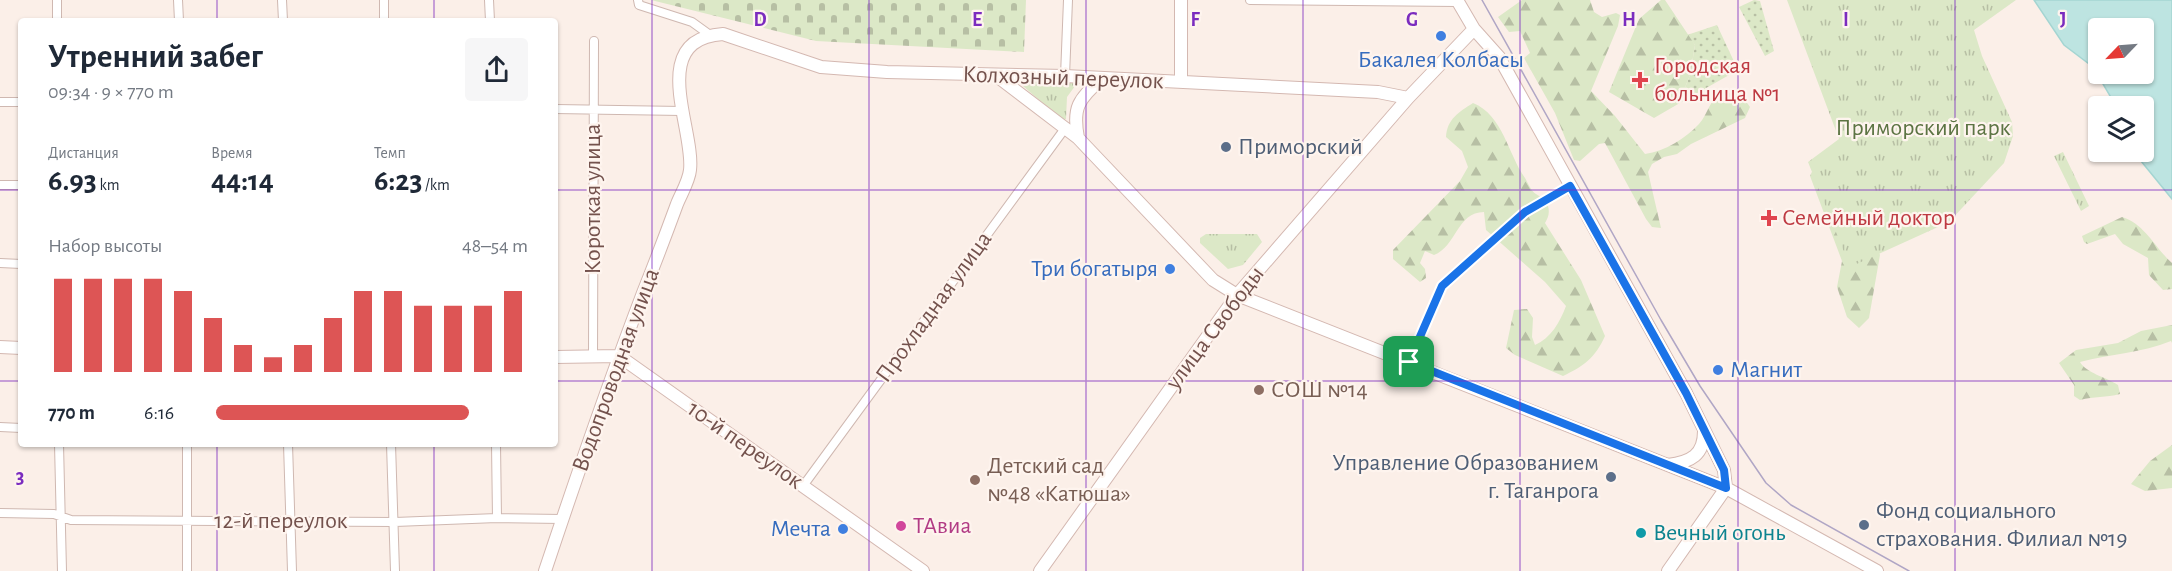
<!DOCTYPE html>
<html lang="ru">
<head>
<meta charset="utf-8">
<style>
  :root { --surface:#fff; --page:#f6f6f7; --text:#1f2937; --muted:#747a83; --accent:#d55 }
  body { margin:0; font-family:"Alegreya Sans",sans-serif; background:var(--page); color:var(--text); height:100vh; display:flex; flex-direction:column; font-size:22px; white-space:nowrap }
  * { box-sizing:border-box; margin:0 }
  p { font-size:20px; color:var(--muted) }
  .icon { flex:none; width:33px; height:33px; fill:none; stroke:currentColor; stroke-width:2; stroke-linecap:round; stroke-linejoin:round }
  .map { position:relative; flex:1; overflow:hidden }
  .details { position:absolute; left:18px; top:18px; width:540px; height:429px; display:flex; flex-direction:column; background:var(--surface); border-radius:6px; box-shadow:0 2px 4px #0004 }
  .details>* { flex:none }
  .needle { width:39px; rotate:245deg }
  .tools { position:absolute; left:2088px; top:18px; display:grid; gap:12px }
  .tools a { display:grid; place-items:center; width:66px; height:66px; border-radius:6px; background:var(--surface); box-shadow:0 2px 4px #0004; font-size:30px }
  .pin { position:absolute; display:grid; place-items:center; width:51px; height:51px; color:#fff; margin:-26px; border-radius:12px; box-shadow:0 3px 9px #0006 }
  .round { display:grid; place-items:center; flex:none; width:63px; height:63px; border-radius:6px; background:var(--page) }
  .head { display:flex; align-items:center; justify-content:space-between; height:102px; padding:0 30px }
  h1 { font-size:33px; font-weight:600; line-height:45px }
  .figures { display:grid; grid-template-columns:repeat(3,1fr); gap:9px; height:102px; padding:6px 30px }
  .figures div { display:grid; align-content:center }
  .figures b { font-size:30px; font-weight:600 }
  .figures small { font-size:16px; font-weight:400 }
  .figures p { font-size:16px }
  .chart { height:168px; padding:12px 30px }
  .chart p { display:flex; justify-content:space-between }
  .chart svg { width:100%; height:108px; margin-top:6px; stroke:var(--accent); stroke-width:6 }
  ul { padding:0 30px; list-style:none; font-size:20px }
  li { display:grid; grid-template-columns:96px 72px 1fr; align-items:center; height:45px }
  li i { height:15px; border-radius:8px; background:var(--accent) }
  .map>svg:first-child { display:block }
</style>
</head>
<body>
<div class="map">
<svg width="2172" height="571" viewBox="0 0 2172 571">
  <defs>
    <pattern id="grass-dots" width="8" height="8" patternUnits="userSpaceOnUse" patternTransform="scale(1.5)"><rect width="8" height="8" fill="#dce8c7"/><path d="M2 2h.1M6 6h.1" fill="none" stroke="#b7bfa4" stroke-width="1.8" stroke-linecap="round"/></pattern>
    <pattern id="forest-firs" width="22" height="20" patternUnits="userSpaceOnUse" patternTransform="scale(1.5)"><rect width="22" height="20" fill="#dce8c7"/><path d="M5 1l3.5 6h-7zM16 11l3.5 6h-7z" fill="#b7bfa4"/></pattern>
    <pattern id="cemetery-stones" width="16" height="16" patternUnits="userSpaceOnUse" patternTransform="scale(1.5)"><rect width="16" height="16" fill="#dce8c7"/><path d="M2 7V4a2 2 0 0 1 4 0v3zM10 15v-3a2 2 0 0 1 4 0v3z" fill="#b7bfa4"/></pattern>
    <pattern id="park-tufts" width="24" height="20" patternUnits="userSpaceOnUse" patternTransform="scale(1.5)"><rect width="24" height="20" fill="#dce8c7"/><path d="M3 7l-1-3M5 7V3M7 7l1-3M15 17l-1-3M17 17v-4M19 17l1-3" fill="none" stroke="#b7bfa4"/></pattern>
  </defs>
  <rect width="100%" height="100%" fill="#fbefe8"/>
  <!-- grass -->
  <path fill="url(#grass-dots)" d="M1754,0L1760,1L1774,51L1765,56L1739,7Z
    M1717,25L1738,70L1685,100L1684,90L1690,75L1695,45L1687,35Z"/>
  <!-- forest -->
  <path fill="url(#forest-firs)" d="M1522,0H1590L1594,12L1602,17L1616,13L1620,15L1618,26L1591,91L1615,116L1645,154C1665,151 1685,139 1699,124C1708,114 1708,102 1721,93H1740L1750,107L1745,118L1691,144L1677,154L1664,157L1652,164L1648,172L1661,228L1652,227L1646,219L1605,143L1599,144L1580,161L1574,160L1555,113L1524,58L1530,53L1520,31L1509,32L1498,17Z
    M1661,0H1665L1695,45L1690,75L1684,90L1685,100L1654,118L1609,92L1639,19Z
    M1473,103C1503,115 1508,154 1525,178C1528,183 1531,191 1536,194C1541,198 1547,198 1548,206C1550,213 1548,218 1545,223L1581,280L1605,336C1595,358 1584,366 1563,376L1515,355L1506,348L1514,310L1527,309L1533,318L1532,337L1535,345C1551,338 1560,322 1566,306L1545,282L1486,230L1484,212C1457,212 1456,247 1434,255L1425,251L1420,263L1425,269L1426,278L1420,282L1393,259V250L1460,181L1468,167L1462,151L1446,137C1447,119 1459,112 1473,103Z
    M1816,163L1869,227L1880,255L1869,318L1859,328L1847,317L1837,287L1842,261L1810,176Z
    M2122,217C2145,224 2155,248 2172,263V289L2163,290L2149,275L2148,258L2123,244L2115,234L2087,244L2084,242L2082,236Z
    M2172,325V343L2171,341C2142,353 2110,354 2080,362C2086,373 2106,377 2118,385L2120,394C2106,398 2094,396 2080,400L2074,396V385L2059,363L2076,350L2118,343L2141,331Z
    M2172,445V488L2145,491L2131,484L2150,461Z"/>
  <!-- cemetery -->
  <path fill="url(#cemetery-stones)" d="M651,0H1026L1024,52L816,41Z"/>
  <!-- park -->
  <path fill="url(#park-tufts)" d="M1787,0H2016L1974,30L1982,56L2012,122L2013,136L2004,163L1949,222L1850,267L1808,162L1839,139Z
    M1028,79L1078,82L1067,97L1066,119L1062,120L1023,86Z
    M2063,152L2089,206L2081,211L2054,156Z
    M1206,234H1257L1262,242L1243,265L1228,269L1200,243V238Z"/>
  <!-- water -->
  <path fill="#bde4e1" stroke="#a4d5d2" stroke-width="1.5" fill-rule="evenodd" d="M2034,0H2172V199L2141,161L2136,152H2144V106H2116L2093,67L2064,45ZM2098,28H2144V74H2098Z"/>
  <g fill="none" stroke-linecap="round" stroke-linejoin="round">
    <!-- street casing -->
    <g stroke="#cfb8b1" stroke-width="10">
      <path id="street" d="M57,0V21
        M178,0L179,21
        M282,0L283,21
        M384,0V21
        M489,0L490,21
        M638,0L639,5L692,22L710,35
        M1250,0L1458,2
        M1065,76L1068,0
        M0,102H21
        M555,109L682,111
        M0,185H21
        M0,263L21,264
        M593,357L594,41
        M1409,361L1442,286L1525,212L1570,186
        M0,427L21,428
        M59,444L62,571
        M288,444L292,571
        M391,444L395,571
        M496,444L497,518
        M803,486L1066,127
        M0,513L54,514L71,520L395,522L497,518L562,519
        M187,571V444"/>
    </g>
    <!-- secondary casing -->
    <g stroke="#d4b8b1" stroke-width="14">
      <path id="secondary" d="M1457,0L1474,29L1499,57L1686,393L1724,470L1726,488
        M998,77L1078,138
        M1102,78C1079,100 1072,106 1078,138L1213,280L1237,295L1726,488L1877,571
        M1181,82V0
        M0,347L21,348
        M555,357L619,356L923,571
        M1668,465C1691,462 1704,455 1704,431
        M545,571C576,478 608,385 643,293C655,263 666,234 677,204C681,194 689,181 690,170C695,129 646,39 723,34L821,67L887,72L1065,76L1378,92L1408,98
        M1040,571L1237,295L1408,98L1474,29
        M1668,571L1726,488"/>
    </g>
    <!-- street -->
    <use href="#street" stroke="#fff" stroke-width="8"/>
    <!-- secondary -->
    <use href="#secondary" stroke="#fff" stroke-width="12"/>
    <!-- tram -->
    <path stroke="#b0a6c5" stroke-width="1.5" d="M1482,0L1661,320L1700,386L1766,483L1791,505L1909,571"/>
  </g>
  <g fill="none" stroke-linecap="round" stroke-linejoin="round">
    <!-- route casing -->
    <g stroke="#fff" stroke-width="12">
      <path id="route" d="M1570,186L1686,393L1724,470L1726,488L1409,362L1442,286L1525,212Z"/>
    </g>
    <!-- route -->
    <use href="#route" stroke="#1a73e8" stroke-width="8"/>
  </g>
  <!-- grid -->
  <path fill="none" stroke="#7b2cbf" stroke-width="1.5" stroke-opacity="0.55" d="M217,0V21M434,0V21M652,0V571M869,0V571M1086,0V571M1303,0V571M1520,0V571M1738,0V571M1955,0V571M0,190H21M555,190H2172M0,381H21M555,381H2172M217,444V571M434,444V571"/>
  <!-- markers -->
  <g fill="#3f7fe0" stroke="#fef4ee" stroke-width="2">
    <circle cx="1441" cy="36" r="6"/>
    <circle cx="1170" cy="269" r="6"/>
    <circle cx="1718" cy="370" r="6"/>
    <circle cx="843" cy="529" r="6"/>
  </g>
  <g fill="#e0444e" stroke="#fef4ee" stroke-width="2">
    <path d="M1637 71h6v6h6v6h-6v6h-6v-6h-6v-6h6z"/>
    <path d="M1766 209h6v6h6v6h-6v6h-6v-6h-6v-6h6z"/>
  </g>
  <g fill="#5c6f8a" stroke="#fef4ee" stroke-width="2">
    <circle cx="1226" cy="147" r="6"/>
    <circle cx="1611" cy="477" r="6"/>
    <circle cx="1864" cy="525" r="6"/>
  </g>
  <g fill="#8d6e63" stroke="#fef4ee" stroke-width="2">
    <circle cx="1259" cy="390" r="6"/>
    <circle cx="975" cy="480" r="6"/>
  </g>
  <circle fill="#d1479c" stroke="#fef4ee" stroke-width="2" cx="901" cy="526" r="6"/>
  <circle fill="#0f9aa8" stroke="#fef4ee" stroke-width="2" cx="1641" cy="533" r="6"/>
  <g text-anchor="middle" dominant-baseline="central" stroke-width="4.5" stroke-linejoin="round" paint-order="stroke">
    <!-- shop labels -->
    <g font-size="24" fill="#366cbe" stroke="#fef4ee" text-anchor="end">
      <text x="1441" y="60" text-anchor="middle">Бакалея Колбасы</text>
      <text x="1158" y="269">Три богатыря</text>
      <text x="1730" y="370" text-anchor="start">Магнит</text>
      <text x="831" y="529">Мечта</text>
    </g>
    <!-- health labels -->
    <g font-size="24" fill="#be3a42" stroke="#fef4ee" text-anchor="start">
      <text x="1654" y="66">Городская<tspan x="1654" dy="28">больница №1</tspan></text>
      <text x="1782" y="218">Семейный доктор</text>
    </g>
    <!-- street labels -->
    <g font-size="24" fill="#74524d" stroke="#fef4ee">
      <text transform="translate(1063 78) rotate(2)">Колхозный переулок</text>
      <text transform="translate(593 199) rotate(-90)">Короткая улица</text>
      <text transform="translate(934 307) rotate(-54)">Прохладная улица</text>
      <text transform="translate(1215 328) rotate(-53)">улица Свободы</text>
      <text transform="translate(616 370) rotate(-70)">Водопроводная улица</text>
      <text transform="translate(745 445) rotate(35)">10-й переулок</text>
      <text x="281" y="521">12-й переулок</text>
    </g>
    <!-- park labels -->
    <g font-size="24" fill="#5c7443" stroke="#fef4ee">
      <text x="1923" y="128">Приморский парк</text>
    </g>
    <!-- service labels -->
    <g font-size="24" fill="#4e5e75" stroke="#fef4ee" text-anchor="start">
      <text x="1238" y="147">Приморский</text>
      <text x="1599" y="463" text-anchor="end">Управление Образованием<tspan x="1599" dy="28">г. Таганрога</tspan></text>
      <text x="1876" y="511">Фонд социального<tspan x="1876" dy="28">страхования. Филиал №19</tspan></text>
    </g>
    <!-- education labels -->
    <g font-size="24" fill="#785e54" stroke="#fef4ee" text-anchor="start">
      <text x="1271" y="390">СОШ №14</text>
      <text x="987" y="466">Детский сад<tspan x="987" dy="28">№48 «Катюша»</tspan></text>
    </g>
    <!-- hotel labels -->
    <g font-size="24" fill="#b23c85" stroke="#fef4ee" text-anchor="start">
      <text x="913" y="526">ТАвиа</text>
    </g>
    <!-- culture labels -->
    <g font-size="24" fill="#0d838f" stroke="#fef4ee" text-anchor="start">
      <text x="1653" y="533">Вечный огонь</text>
    </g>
  </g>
  <g font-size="20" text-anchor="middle" font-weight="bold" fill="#7b2cbf" stroke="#fef4ee" stroke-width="4.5" stroke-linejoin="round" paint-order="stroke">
    <text x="760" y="26">D</text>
    <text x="977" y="26">E</text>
    <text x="1195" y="26">F</text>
    <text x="1412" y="26">G</text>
    <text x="1629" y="26">H</text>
    <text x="1846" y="26">I</text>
    <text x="2063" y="26">J</text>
    <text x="20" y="483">3</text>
  </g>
</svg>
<div class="tools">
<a><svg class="needle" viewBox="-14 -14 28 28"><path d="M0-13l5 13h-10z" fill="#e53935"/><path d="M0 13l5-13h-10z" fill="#747a83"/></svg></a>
<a><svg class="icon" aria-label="layers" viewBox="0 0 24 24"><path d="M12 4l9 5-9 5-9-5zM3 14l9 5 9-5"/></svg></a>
</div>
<div class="pin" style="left:1409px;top:362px;background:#1e9e55"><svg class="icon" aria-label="arrive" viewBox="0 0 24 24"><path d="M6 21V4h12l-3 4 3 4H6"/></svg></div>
<section class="details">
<div class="head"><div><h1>Утренний забег</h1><p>09:34 · 9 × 770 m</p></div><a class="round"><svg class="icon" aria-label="share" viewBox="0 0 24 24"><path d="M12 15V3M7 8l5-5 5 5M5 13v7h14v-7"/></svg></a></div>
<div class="figures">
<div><p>Дистанция</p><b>6.93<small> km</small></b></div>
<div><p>Время</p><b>44:14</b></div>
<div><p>Темп</p><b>6:23<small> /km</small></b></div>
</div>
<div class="chart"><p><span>Набор высоты</span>48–54 m</p>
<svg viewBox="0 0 160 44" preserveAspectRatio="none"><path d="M5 44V6M15 44V6M25 44V6M35 44V6M45 44V11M55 44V22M65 44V33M75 44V38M85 44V33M95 44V22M105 44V11M115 44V11M125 44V17M135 44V17M145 44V17M155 44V11"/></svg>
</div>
<ul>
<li><b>770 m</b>6:16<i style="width:81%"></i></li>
</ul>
</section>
</div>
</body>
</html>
